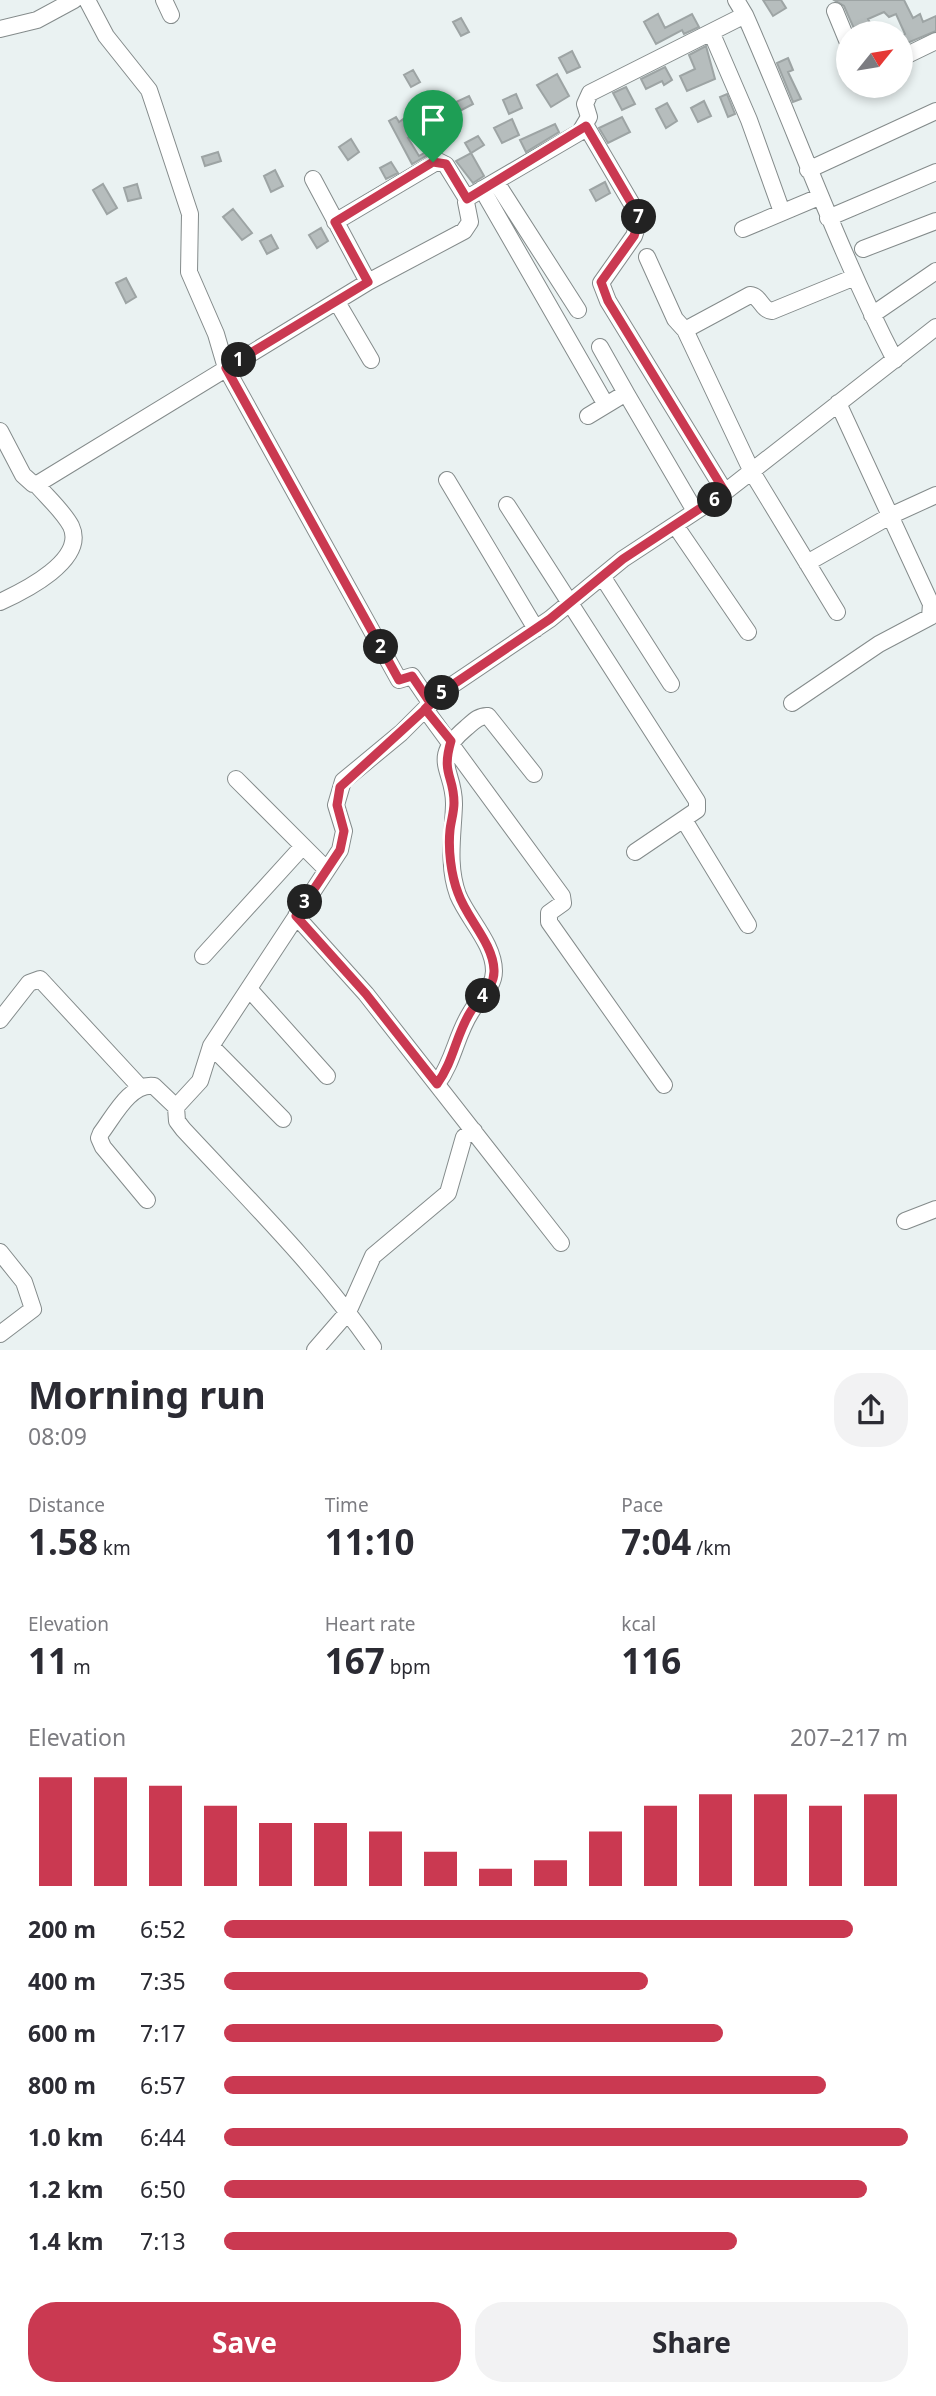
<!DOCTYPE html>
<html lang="en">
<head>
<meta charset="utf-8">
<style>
  :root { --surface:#fff; --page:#f2f2f3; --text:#2b2b33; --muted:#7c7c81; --accent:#ca3951 }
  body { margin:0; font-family:"Noto Sans",sans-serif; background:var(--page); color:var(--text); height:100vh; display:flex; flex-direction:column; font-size:26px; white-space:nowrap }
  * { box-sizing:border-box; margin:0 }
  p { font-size:23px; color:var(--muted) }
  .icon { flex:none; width:38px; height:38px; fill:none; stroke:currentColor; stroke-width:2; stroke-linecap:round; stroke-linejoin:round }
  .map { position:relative; height:1350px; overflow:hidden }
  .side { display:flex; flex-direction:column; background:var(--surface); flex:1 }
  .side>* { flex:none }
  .needle { width:46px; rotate:60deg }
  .buttons { position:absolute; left:836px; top:21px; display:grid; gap:14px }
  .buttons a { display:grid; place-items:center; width:77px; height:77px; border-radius:50%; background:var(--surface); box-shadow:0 4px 10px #0003; font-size:35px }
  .pin { position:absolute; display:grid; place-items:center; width:60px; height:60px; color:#fff; margin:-72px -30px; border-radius:50% 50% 50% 0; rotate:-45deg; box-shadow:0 0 7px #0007 }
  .pin .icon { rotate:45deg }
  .km { position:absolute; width:35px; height:35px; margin:-18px; border-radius:50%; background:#222; color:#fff; font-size:19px; line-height:35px; text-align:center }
  .round { display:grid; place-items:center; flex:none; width:74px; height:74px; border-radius:28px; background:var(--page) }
  .summary { display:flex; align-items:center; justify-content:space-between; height:119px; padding:0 28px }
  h1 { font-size:38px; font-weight:700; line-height:52px }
  .figures { display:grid; grid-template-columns:repeat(3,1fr); gap:10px; height:119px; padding:7px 28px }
  .figures div { display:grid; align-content:center }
  .figures b { font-size:35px; font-weight:700 }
  .figures small { font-size:19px; font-weight:400 }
  .figures p { font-size:19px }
  .chart { height:196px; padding:14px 28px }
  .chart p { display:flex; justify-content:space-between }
  .chart svg { width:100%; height:126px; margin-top:7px; stroke:var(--accent); stroke-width:6 }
  .cta { display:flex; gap:14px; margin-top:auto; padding:14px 28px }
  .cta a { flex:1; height:80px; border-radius:28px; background:var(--accent); color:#fff; font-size:28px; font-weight:700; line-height:80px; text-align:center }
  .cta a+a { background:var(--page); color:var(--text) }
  ul { padding:0 28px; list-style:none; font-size:23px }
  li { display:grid; grid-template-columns:112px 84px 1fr; align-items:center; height:52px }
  li i { height:18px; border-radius:9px; background:var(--accent) }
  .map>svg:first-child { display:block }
</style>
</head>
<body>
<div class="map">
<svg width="936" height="1350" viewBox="0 0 936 1350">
  <rect width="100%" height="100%" fill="#eaf2f2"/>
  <!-- building -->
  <path fill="#b6bdbd" stroke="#9da4a4" stroke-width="2" d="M763,0H781L786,8L773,16Z
    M834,0H904L913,18L920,14L923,22L936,16V31L905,44L901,37L905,34L896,14L889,17L884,12L868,19L875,33H856L844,6Z
    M658,14L665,28L692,14L699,27L684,34L682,30L656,44L644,22Z
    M461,18L469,32L461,36L453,22Z
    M706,46L715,79L687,91L680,76L695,69L689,55Z
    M572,51L580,67L567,73L559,58Z
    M788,58L793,70L788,72L801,99L793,102L777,63Z
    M665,67L672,80L664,85L662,81L646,89L641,79Z
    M413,70L420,82L411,87L404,75Z
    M557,74L569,96L551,107L537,85Z
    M626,87L635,104L622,110L613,93Z
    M516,94L522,108L509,114L503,100Z
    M727,94L735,114L728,117L720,97Z
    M469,96L473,104L435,124L430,114Z
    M704,101L711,116L698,122L691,108Z
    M667,103L677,121L666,128L656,109Z
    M409,115L418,133L408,138L419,156L438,145L442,151L433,152L412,164L389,121L396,117L399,122Z
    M622,117L630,132L608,143L599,128Z
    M512,119L519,135L502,143L494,128Z
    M555,124L559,132L526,152L520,140Z
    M478,136L484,145L471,153L465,143Z
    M351,139L359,152L348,160L339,147Z
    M218,152L221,161L205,166L202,157Z
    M471,153L484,176L473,183L456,161Z
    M391,162L398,173L386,179L380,168Z
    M275,170L283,186L271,192L264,176Z
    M605,182L610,193L596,201L590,190Z
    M103,184L117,208L107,214L93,190Z
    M137,184L141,198L128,201L124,188Z
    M233,209L252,233L242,240L223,217Z
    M321,228L328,241L317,248L309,235Z
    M271,235L278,248L267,254L260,241Z
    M126,278L136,297L126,303L116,283Z"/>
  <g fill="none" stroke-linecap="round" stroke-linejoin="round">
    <!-- minor casing -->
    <g stroke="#848b8b" stroke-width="18">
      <path id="minor" d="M87,0L106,36L149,90L155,108L190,214L189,272L216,334L226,368L399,680L412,676L431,704
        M164,0L171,15
        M835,11L849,45
        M745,15C796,130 837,248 895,360
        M0,29L37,20L74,0
        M712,34L749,120L782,212
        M901,58L936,41
        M586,126L640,218L634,236L601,283L608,301L725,492
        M808,170L936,111
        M313,179L368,282
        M496,182L578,310
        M482,189L606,405
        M828,218L936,172
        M335,222L438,161L446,165L467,199
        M743,229L819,197
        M863,249L936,221
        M647,257L675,319L685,330L750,295C761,296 761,310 772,311L855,277
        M337,302L371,360
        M872,315L936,271
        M685,330L752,472L837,612
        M600,347L626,393
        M588,416L626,393L695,511
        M0,431L23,475L33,484L39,483L368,282L464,231L470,222L466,202L469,197L580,132L589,117L585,104L590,93L745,15L736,0
        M447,480L536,629
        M507,505L697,801V810L635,852
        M675,525L748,632
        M807,563L890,516L936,495
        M602,576L671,684
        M0,602C24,591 87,560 71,526C63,511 47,497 36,484
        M792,703L879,644L930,617L931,604L838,403
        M425,709L562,896L563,903L549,913V922L664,1085
        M236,779L326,869
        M684,820L748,925
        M296,916L366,994L561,1243
        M203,956L303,846
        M250,990L327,1076
        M0,1020L29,983L40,979L140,1087
        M211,1046L283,1119
        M437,1084C454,1061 456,1035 471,1012C479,998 494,988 494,971C494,944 468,919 458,895C447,865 453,835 454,805C455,769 428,760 466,728C473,722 479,715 488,716L534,774
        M176,1107L177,1121L183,1129C249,1200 318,1268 373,1347
        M147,1200L103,1147L99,1138L101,1133C114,1116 130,1083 154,1086L176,1107L200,1081L211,1046L340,850L344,831L336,805L343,781L401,733L442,692L550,619L623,559L725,492L936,327
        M905,1221L936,1209
        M0,1252L24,1282L33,1309L0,1334
        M315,1350L348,1312L373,1256L448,1193L464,1137L474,1131"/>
    </g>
    <!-- minor -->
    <use href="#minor" stroke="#fff" stroke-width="16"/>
  </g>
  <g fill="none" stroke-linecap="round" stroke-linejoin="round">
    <!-- route casing -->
    <g stroke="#fff" stroke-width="14">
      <path id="route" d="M433,162L335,222L368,282L226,368L399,680L412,676L431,704L340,787L337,805L344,831L340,850L296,916L366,994L437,1084C454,1061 456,1034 471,1011C479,998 495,987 494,970C493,943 467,919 458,893C451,875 448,849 450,830C451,821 454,812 454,803C454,775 441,775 451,741L425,709L442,692L550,619L623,559L725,492L608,301L601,282L634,236L640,218L586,126L467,199L446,164L433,162"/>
    </g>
    <!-- route -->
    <use href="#route" stroke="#ca3951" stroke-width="9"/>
  </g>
</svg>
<div class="buttons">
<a><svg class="needle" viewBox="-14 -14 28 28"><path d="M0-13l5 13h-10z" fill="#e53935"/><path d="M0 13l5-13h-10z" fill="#7c7c81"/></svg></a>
</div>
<div class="pin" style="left:433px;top:162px;background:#1e9e55"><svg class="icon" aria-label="arrive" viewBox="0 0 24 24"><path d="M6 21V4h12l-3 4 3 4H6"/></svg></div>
<b class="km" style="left:239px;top:360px">1</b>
<b class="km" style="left:381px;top:647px">2</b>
<b class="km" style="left:305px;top:902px">3</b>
<b class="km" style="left:483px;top:996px">4</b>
<b class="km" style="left:442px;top:693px">5</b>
<b class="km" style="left:715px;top:500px">6</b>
<b class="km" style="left:639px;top:217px">7</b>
</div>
<section class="side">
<div class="summary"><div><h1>Morning run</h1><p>08:09</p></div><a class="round"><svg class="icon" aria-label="share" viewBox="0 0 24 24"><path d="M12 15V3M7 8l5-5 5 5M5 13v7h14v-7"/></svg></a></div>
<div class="figures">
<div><p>Distance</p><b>1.58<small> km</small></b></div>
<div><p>Time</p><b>11:10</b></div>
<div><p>Pace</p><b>7:04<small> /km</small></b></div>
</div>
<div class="figures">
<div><p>Elevation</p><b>11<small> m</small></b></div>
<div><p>Heart rate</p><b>167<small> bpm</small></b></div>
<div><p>kcal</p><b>116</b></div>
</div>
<div class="chart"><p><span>Elevation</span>207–217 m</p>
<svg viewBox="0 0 160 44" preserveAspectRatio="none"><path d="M5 44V6M15 44V6M25 44V9M35 44V16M45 44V22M55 44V22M65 44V25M75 44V32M85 44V38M95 44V35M105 44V25M115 44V16M125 44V12M135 44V12M145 44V16M155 44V12"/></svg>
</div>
<ul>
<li><b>200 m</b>6:52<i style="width:92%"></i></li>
<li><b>400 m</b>7:35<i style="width:62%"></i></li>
<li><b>600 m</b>7:17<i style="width:73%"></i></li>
<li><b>800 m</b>6:57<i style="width:88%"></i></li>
<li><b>1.0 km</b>6:44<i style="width:100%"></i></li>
<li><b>1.2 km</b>6:50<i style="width:94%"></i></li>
<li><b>1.4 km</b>7:13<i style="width:75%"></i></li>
</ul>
<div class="cta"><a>Save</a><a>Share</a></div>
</section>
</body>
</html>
